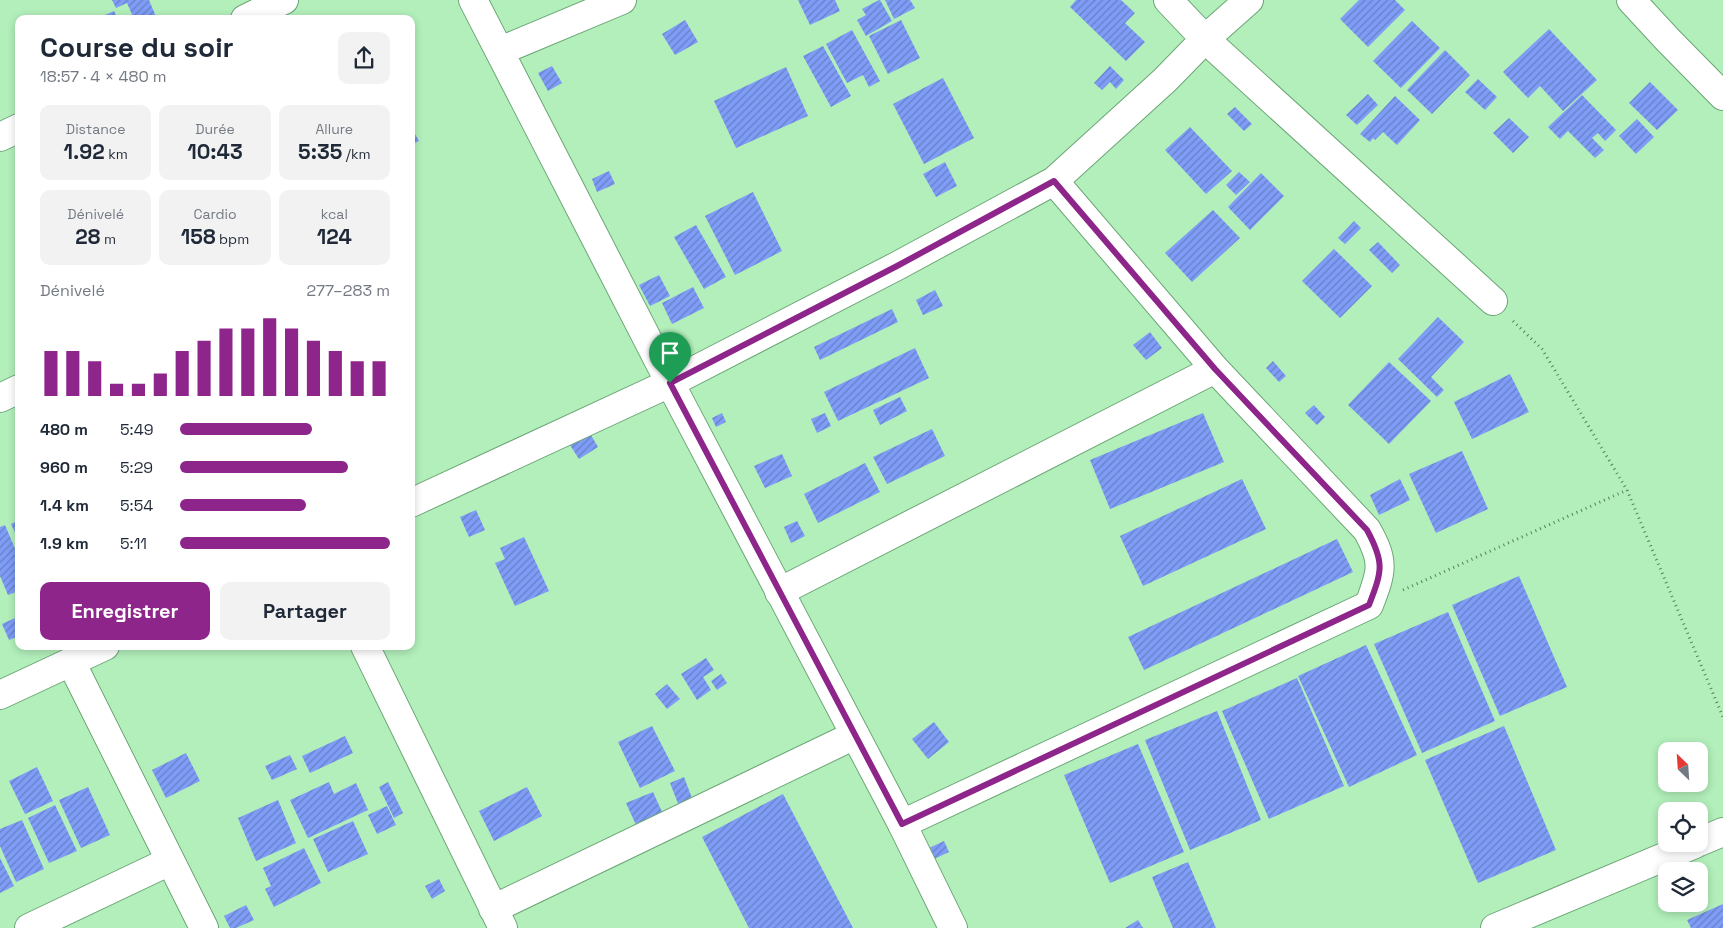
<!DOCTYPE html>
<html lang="fr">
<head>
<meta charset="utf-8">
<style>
  :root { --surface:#fff; --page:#f2f2f3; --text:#1f2937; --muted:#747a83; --accent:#8d258b }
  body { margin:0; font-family:"Space Grotesk",sans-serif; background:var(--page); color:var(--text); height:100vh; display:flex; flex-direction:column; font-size:19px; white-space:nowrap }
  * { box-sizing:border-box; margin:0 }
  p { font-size:16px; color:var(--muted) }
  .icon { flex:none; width:28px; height:28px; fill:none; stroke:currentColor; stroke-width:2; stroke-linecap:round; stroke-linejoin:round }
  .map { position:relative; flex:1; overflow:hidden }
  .panel { position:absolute; left:15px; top:15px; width:400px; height:635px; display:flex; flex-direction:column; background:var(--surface); border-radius:10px; box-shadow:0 2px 8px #0003 }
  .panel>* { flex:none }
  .needle { width:32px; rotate:335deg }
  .buttons { position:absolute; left:1658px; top:742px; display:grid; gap:10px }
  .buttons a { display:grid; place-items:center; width:50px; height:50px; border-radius:10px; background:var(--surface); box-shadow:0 2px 8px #0003; font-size:25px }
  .pin { position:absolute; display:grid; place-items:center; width:42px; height:42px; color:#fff; margin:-51px -21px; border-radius:50% 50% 50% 0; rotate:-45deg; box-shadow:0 0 5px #0007 }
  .pin .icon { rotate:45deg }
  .round { display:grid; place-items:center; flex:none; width:52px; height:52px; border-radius:10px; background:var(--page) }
  .summary { display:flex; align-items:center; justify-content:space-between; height:85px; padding:0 25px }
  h1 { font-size:28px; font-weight:800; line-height:38px }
  .figures { display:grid; grid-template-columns:repeat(3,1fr); gap:8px; height:85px; padding:5px 25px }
  .figures div { display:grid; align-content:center; border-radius:10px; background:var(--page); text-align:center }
  .figures b { font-size:21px; font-weight:800 }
  .figures small { font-size:14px; font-weight:400 }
  .figures p { font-size:14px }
  .chart { height:140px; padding:10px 25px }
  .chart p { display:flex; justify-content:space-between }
  .chart svg { width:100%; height:90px; margin-top:5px; stroke:var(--accent); stroke-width:6 }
  .primary-button { display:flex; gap:10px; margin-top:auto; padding:10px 25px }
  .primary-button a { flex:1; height:58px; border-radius:10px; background:var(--accent); color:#fff; font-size:20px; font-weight:800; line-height:58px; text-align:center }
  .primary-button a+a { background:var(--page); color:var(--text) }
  ul { padding:0 25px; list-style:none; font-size:16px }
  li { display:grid; grid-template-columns:80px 60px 1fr; align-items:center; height:38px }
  li i { height:12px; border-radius:6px; background:var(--accent) }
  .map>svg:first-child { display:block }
</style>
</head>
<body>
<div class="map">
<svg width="1723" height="928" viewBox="0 0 1723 928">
  <defs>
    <pattern id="building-hatch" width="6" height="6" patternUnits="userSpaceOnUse" patternTransform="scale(1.25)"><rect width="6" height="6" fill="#7f9df7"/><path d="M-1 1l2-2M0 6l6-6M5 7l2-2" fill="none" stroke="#667fc6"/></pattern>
  </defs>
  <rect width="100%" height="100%" fill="#b2efbb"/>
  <!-- building -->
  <path fill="url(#building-hatch)" d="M112,0H149L157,19H134L127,3L116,8Z
    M798,0H835L840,11L810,25Z
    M879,0H880L892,21L866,36L857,20L866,15L862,9Z
    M885,0H910L915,8L894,19Z
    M1076,0H1121L1135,13L1125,23L1145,42L1126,61L1070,7Z
    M1359,0H1395L1405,10L1368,47L1340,19Z
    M114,11L118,19H107L105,15Z
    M685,20L698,42L675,55L662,34Z
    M901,20L920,58L888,74L869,36Z
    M1412,21L1440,48L1401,88L1373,61Z
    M1549,29L1597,80L1563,111L1540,86L1528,98L1503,72Z
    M852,30L880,81L869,87L863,75L847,83L826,44Z
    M823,46L851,96L831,107L803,56Z
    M1445,50L1470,75L1432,114L1407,90Z
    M552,66L562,83L548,91L538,73Z
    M1110,66L1124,80L1116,89L1110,82L1102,90L1094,83Z
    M786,67L808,116L736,148L714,101Z
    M943,78L974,138L924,164L893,104Z
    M1478,79L1497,97L1485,110L1465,92Z
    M1650,82L1678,110L1657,130L1629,103Z
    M1368,94L1378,105L1357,125L1346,115Z
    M1582,95L1616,130L1605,141L1598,133L1592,138L1604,150L1595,158L1568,131L1560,139L1548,127Z
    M1395,96L1420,120L1397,145L1383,132L1375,140L1373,138L1370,142L1360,134Z
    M1235,107L1252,124L1244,131L1227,114Z
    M1509,118L1529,137L1513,153L1493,133Z
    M1637,119L1654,137L1636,154L1619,136Z
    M411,127L419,141L411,145Z
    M1190,127L1232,171L1206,194L1165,150Z
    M945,162L957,186L936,197L923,174Z
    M609,171L615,184L597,192L592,179Z
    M1239,172L1250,182L1236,195L1226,185Z
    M1261,173L1284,196L1250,230L1228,207Z
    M753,192L782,251L735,275L705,216Z
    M1213,210L1240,238L1192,282L1165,253Z
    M1354,221L1361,228L1345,244L1338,238Z
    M696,225L726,277L704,289L674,237Z
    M1378,242L1400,265L1392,273L1369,250Z
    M1334,249L1372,286L1340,318L1302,281Z
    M659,275L670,296L650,306L639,285Z
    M693,287L704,308L672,324L662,303Z
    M935,290L943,306L923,315L916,300Z
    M892,309L898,322L820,360L814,347Z
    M1438,317L1464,342L1431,377L1444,390L1437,397L1398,359Z
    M1150,332L1162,348L1146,360L1133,345Z
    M915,348L929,378L838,421L824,392Z
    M1273,361L1286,376L1279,382L1266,368Z
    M1389,362L1431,401L1389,444L1348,405Z
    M1510,374L1529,412L1472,439L1454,402Z
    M900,397L907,411L880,425L873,410Z
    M1314,405L1325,417L1317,425L1305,413Z
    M722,413L726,422L716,427L712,418Z
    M825,413L831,426L817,433L811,419Z
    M1203,413L1224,462L1110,509L1090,460Z
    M932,429L945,456L887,484L873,457Z
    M588,430L598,447L579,459L568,442Z
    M1462,451L1488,509L1436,533L1409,474Z
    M782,454L792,476L765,488L754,466Z
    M865,463L880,492L818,523L804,494Z
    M1242,479L1266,529L1143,586L1120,536Z
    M1400,479L1410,500L1379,515L1370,495Z
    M476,510L485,530L469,537L460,517Z
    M19,520V541L11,524Z
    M797,521L805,536L791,543L784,527Z
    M5,525L19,558V591L8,595L0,576V527Z
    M524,537L549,591L515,606L495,563L505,559L500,548Z
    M1337,539L1353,572L1144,670L1128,637Z
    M1519,576L1567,687L1500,716L1452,605Z
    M1448,612L1495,721L1422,753L1374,644Z
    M15,618L19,626V636L9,640L2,624Z
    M1366,645L1417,755L1349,787L1298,676Z
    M706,658L714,670L703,677L711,690L697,700L681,674Z
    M721,674L727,683L717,690L711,681Z
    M1297,678L1344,786L1269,819L1222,711Z
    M667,684L680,699L667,709L655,694Z
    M1217,711L1261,820L1190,850L1145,740Z
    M934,722L949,742L928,759L912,739Z
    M652,726L675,771L640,788L618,742Z
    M1504,726L1556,850L1478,883L1425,760Z
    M345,736L353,753L310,773L302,756Z
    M1138,744L1184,852L1110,883L1064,775Z
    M186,753L200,781L166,798L152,770Z
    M290,755L297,769L272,780L265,766Z
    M37,767L53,801L25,814L9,781Z
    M684,777L695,806L681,811L670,783Z
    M329,782L334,794L356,783L368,810L308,838L290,800Z
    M388,782L403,813L394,818L379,787Z
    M88,787L110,835L81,848L59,800Z
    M527,787L542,816L494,841L479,811Z
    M653,792L663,814L636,825L626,803Z
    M783,794L853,928H749L702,837Z
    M278,800L296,843L256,861L238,818Z
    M55,805L77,851L49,863L28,818Z
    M387,806L396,825L377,834L368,815Z
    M22,820L44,869L16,882L0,846V829Z
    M353,821L368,854L328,872L313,839Z
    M944,841L949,852L932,860L927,849Z
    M304,848L321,883L274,907L265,889L271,886L263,868Z
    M0,858L14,886L0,893Z
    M1188,862L1216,928H1173L1152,877Z
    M439,879L445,891L432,899L425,886Z
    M1723,904V928H1691L1687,920Z
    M246,905L254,920L236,928H230L224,916Z
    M1138,920L1143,928H1125Z"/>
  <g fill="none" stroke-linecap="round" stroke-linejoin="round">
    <!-- minor casing -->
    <g stroke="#6ca676" stroke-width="30">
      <path id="minor" d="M1168,0L1205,39L1493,301
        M1631,0L1668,40L1723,96
        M245,19L284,0
        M500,51L622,0
        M0,137L19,128
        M0,398L19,389
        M411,503L670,383L897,266L1054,181
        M779,592L1215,369
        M365,646L503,928
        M71,662L204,928
        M0,695L105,646
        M902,824L1369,605C1382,571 1385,562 1367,530L1215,369L1054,181L1165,80L1205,39L1249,0
        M1699,842L1723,832
        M493,909L855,735
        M29,928L170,861
        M1495,928L1695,844"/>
    </g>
    <!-- tertiary casing -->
    <g stroke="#6ca676" stroke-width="30">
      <path id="tertiary" d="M473,0L670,383L902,824L953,928"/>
    </g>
    <!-- path -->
    <path stroke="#57805d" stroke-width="3" stroke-dasharray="1 4" stroke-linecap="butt" d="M1513,321L1542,349L1627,490L1723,717
      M1403,590L1627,490"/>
    <!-- minor -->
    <use href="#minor" stroke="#fff" stroke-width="28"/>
    <!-- tertiary -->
    <use href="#tertiary" stroke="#fff" stroke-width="28"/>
  </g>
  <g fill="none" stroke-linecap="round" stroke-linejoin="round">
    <!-- route casing -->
    <g stroke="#fff" stroke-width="10">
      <path id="route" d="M1054,181L1215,369L1367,530C1385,563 1382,571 1369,605L902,824L670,383L897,266Z"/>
    </g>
    <!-- route -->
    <use href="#route" stroke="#8d258b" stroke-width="6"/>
  </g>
</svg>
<div class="buttons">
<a><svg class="needle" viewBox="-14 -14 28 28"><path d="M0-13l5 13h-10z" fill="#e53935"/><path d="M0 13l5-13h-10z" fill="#747a83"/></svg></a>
<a><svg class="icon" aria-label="locate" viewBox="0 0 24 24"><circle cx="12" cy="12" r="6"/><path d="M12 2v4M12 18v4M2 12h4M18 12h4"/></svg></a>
<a><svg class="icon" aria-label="layers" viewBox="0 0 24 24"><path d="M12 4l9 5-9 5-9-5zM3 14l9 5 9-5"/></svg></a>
</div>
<div class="pin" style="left:670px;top:383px;background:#1e9e55"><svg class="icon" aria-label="arrive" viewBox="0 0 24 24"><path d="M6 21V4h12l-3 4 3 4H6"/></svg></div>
<section class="panel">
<div class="summary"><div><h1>Course du soir</h1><p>18:57 · 4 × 480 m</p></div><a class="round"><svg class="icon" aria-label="share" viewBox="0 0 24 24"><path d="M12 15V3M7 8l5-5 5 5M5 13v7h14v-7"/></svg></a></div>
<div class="figures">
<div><p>Distance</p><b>1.92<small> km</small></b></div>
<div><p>Durée</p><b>10:43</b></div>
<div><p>Allure</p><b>5:35<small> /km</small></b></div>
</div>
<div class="figures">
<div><p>Dénivelé</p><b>28<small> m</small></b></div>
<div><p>Cardio</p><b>158<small> bpm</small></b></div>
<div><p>kcal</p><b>124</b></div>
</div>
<div class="chart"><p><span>Dénivelé</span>277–283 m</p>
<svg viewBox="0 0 160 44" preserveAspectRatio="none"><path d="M5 44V22M15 44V22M25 44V27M35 44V38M45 44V38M55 44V33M65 44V22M75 44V17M85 44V11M95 44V11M105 44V6M115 44V11M125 44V17M135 44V22M145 44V27M155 44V27"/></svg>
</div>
<ul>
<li><b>480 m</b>5:49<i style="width:63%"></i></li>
<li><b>960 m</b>5:29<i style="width:80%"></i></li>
<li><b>1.4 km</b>5:54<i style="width:60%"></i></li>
<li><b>1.9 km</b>5:11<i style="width:100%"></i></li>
</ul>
<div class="primary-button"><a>Enregistrer</a><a>Partager</a></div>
</section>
</div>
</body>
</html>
